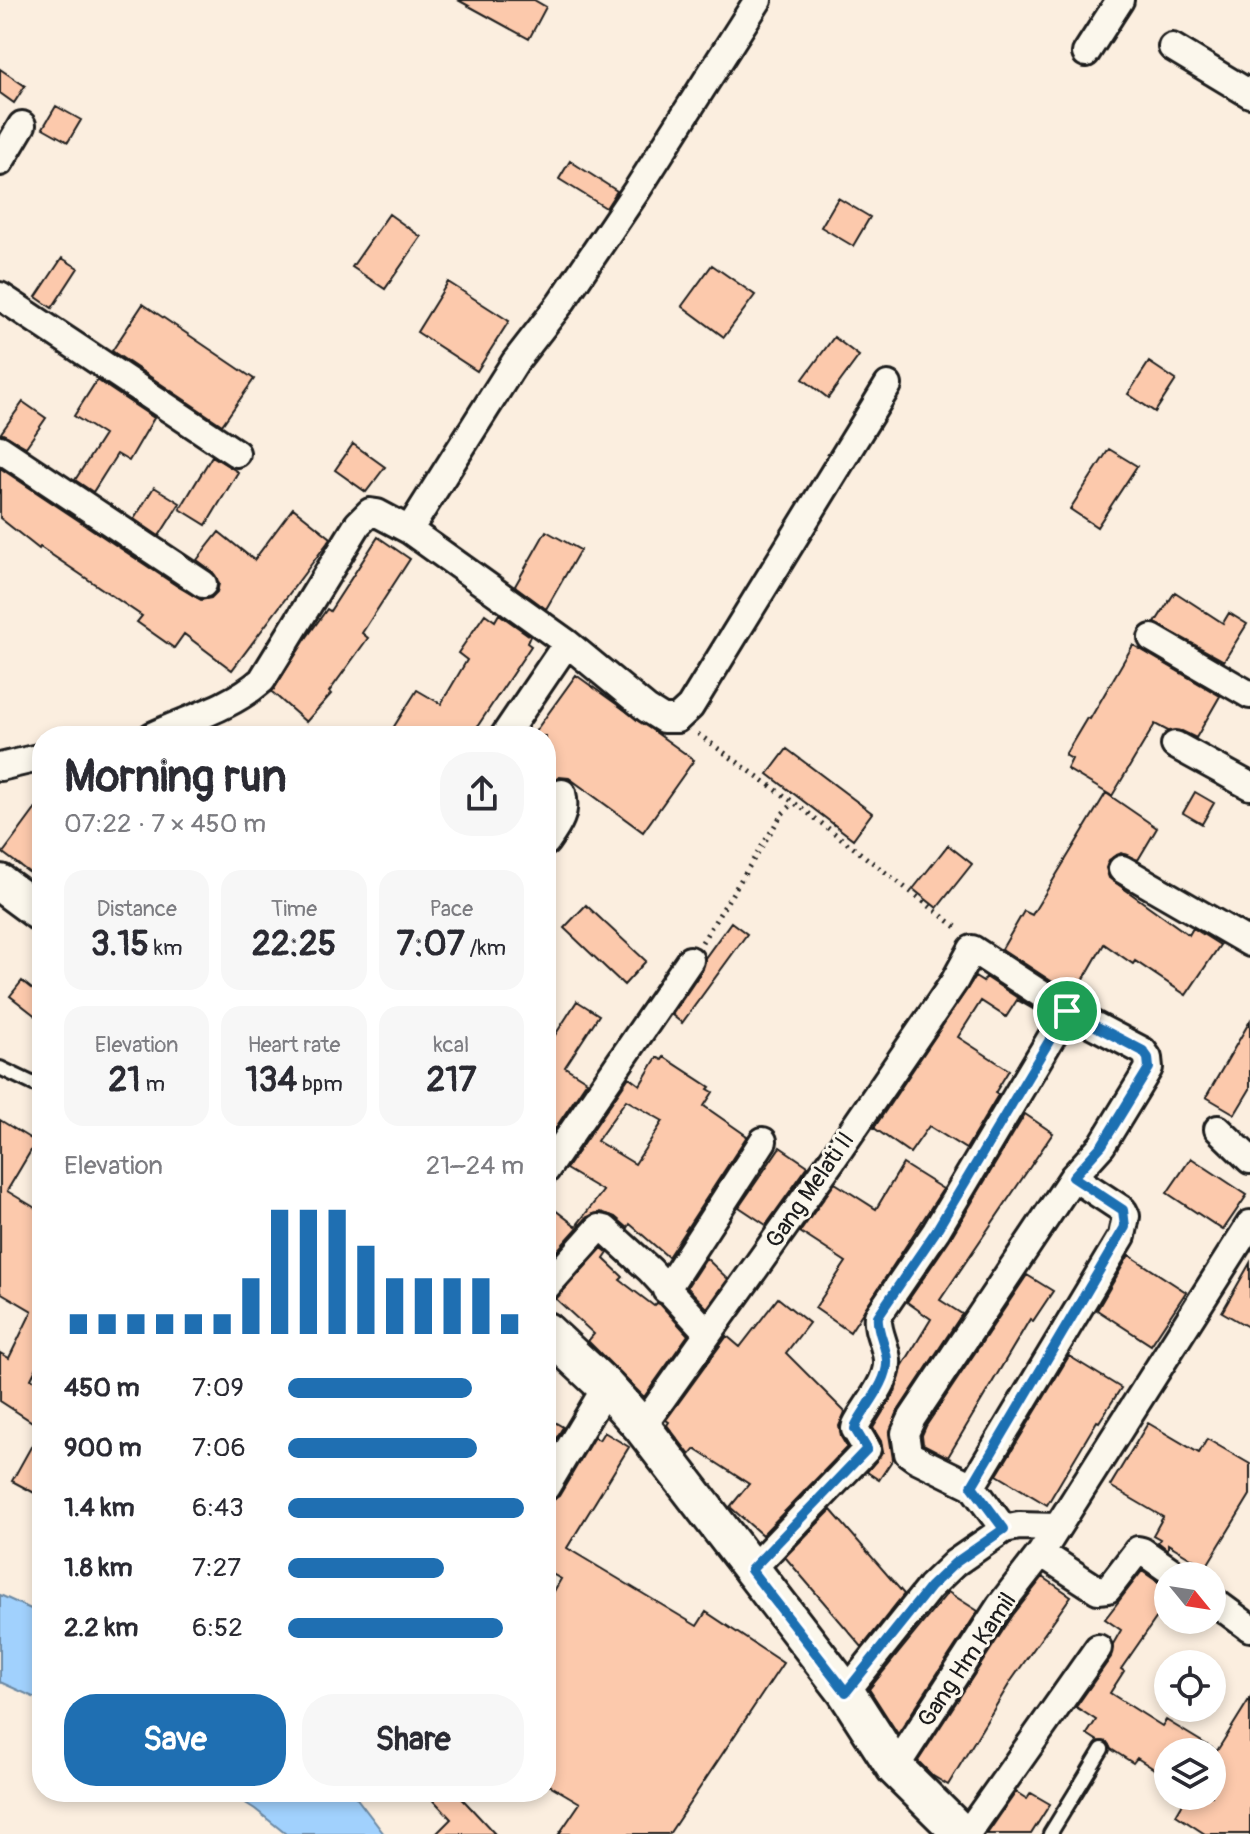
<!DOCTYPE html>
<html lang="en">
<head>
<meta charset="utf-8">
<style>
  :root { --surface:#fff; --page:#f7f7f7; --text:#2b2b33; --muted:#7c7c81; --accent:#1f6fb2 }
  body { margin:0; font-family:Pangolin,sans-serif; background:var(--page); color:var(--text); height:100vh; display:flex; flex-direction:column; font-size:30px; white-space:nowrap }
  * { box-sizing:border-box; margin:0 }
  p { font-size:26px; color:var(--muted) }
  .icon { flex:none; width:44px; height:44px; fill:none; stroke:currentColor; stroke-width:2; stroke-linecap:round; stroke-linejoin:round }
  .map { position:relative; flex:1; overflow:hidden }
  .side { position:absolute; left:32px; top:726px; width:524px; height:1076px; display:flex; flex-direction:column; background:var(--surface); border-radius:32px; box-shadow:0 4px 12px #0003 }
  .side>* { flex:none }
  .needle { width:52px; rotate:120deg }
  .fabs { position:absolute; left:1154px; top:1562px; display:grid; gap:16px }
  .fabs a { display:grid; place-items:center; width:72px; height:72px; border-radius:50%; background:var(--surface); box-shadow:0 4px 12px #0003; font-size:40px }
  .pin { position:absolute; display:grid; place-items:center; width:68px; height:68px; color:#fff; margin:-34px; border:4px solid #fff; border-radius:50%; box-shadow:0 2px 8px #0007 }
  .round { display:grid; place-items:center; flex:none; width:84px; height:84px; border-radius:32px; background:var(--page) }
  .headline { display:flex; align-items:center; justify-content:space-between; height:136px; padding:0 32px }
  h1 { font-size:44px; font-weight:700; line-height:60px }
  .metrics { display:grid; grid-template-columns:repeat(3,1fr); gap:12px; height:136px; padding:8px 32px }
  .metrics div { display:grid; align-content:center; border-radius:20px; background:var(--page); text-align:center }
  .metrics b { font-size:34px; font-weight:700 }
  .metrics small { font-size:22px; font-weight:400 }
  .metrics p { font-size:22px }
  .chart { height:224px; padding:16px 32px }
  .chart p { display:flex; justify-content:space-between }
  .chart svg { width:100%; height:144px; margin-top:8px; stroke:var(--accent); stroke-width:6 }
  .action { display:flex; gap:16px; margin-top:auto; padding:16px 32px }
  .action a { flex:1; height:92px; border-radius:32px; background:var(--accent); color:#fff; font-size:32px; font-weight:700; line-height:92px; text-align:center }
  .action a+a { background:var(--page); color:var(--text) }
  ul { padding:0 32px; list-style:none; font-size:26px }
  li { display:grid; grid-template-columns:128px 96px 1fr; align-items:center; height:60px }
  li i { height:20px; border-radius:10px; background:var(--accent) }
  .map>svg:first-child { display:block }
</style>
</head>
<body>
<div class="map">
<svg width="1250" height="1834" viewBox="0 0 1250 1834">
  <rect width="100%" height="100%" fill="#fbeedf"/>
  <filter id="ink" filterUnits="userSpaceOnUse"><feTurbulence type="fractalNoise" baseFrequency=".0125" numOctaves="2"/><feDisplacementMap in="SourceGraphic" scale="16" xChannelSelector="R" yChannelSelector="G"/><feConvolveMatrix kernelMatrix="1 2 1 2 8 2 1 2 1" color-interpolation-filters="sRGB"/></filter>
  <g filter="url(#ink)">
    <!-- water -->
    <path fill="#a1d1fd" stroke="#6c89a3" stroke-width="2" d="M0,1595L42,1614V1701L0,1682Z
      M228,1792H352L384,1834H286L255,1809Z"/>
    <!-- building -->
    <path fill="#fcc9ac" stroke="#1c1c1c" stroke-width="2" fill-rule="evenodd" d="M458,0H534L546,7L529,39Z
      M0,69L25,86L14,103L0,93Z
      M56,106L81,120L68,142L43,128Z
      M570,161L617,191L606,208L559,179Z
      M838,198L870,217L853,246L821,227Z
      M389,214L421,237L385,289L352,267Z
      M62,258L78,268L52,308L36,297Z
      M712,265L755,295L724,337L682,306Z
      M448,282L509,321L477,371L417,332Z
      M143,304L254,379L222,425L112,351Z
      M834,337L859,356L828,398L803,379Z
      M1149,362L1176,380L1155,412L1128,394Z
      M97,380L154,418L129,461L117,454L93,492L75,480L104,435L74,416Z
      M23,402L46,418L26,447L1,433Z
      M353,444L385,467L366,492L335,470Z
      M1109,449L1137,466L1097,527L1070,509Z
      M212,456L238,472L206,525L180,509Z
      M0,468L177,586L201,600L211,598L217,592L219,584L212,571L197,560L219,532L254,560L293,508L331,538L232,670L184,634L174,648L137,622L142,616L40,547L39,549L0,518Z
      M154,487L180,503L159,536L134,519Z
      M546,531L580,550L546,609L515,586Z
      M378,537L410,559L362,633L368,638L329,692L331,694L306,722L272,692L307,637L327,609L330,611Z
      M1175,592L1223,623L1229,613L1247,624L1224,661L1155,623Z
      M485,614L495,621L499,614L530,636L527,643L531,646L471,736H388L417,690L441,704L467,660L458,653Z
      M1133,645L1220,696L1196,738L1182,731H1168L1155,724L1112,796L1067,769L1072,759L1065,755L1087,718L1090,719Z
      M576,675L694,760L643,832L569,778L559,777L547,787L546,811V736H532Z
      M787,749L872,813L853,839L768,774Z
      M1195,792L1214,803L1202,824L1183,813Z
      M1106,793L1157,828L1138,860L1121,853L1109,860L1106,868L1109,878L1189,935L1193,928L1220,945L1186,995L1135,961L1133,964L1104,944L1074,996L1002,949L1024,911L1032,915Z
      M42,800V882L3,853Z
      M948,845L972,864L937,908L913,889Z
      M586,905L646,961L624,985L564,928Z
      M731,922L747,934L682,1023L672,1015L703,969L705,958Z
      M975,977L983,982L986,977L1045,1016L1017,1000L1006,1017L981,1001L958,1037L1009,1070L995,1093L998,1095L966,1149L929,1126L910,1153L874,1128Z
      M22,981L42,997V1021L10,996Z
      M577,1001L599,1015L565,1067L587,1081L546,1142V1049Z
      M1250,1021V1089L1235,1114L1206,1097Z
      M657,1057L662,1060L664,1057L710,1087L708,1089L713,1092L704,1106L747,1136L668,1257L630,1224L628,1228L615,1217L601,1212L587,1217L546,1263V1203L576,1226L603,1191L566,1169L629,1077L640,1085ZM626,1100L663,1121L635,1164L597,1141Z
      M1025,1114L1053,1133L940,1300L962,1314L898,1411L889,1434L893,1459L879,1480L867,1472L883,1452L881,1441L873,1428L895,1392L903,1365L931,1319L907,1302L950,1239Z
      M0,1120L36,1142L7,1191L42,1212V1357L31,1379L42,1386V1411L34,1423L0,1401V1353L9,1358L32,1311L0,1292Z
      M780,1147L808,1166L766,1225L739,1207Z
      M1191,1158L1247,1195L1223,1230L1167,1193Z
      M903,1164L943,1189L850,1332L815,1308L846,1262L800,1232L835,1183L876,1209Z
      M602,1248L608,1253L604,1259L623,1277L620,1280L654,1306L657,1303L660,1304L688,1335L644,1397L588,1341L594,1334L556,1299Z
      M1129,1255L1186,1292L1151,1345L1097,1310Z
      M706,1258L728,1279L707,1308L687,1287Z
      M1250,1263V1328L1222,1312Z
      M1027,1275L1053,1291L1033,1321L1030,1319L948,1457L923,1444L922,1435L926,1426Z
      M778,1298L809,1323L786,1353L845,1412L839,1426L841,1437L847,1447L762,1535L730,1507L749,1484L695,1449L690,1455L667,1425L669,1422L666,1420L727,1336L740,1347Z
      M1069,1356L1121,1388L1099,1422L1097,1421L1047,1505L997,1475Z
      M546,1417L563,1427L546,1456Z
      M1148,1423L1199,1453L1207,1439L1250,1464V1495L1206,1567L1168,1544V1550L1158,1542L1160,1539L1153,1535L1163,1517L1110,1486Z
      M42,1427V1497L12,1481Z
      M604,1432L629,1447L567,1548L697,1626L706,1612L783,1663L669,1834H559L580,1803L546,1783V1605L561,1579L552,1574L546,1584V1503L559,1496L594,1437L599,1440Z
      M831,1510L904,1594L862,1647L785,1557Z
      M1142,1571L1168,1589V1601L1121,1669L1124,1671L1110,1693L1162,1726L1166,1720L1217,1751L1250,1698V1834H1205L1176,1815L1187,1796H1212V1758L1216,1752H1168V1778L1137,1758L1133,1763L1111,1749L1107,1742L1098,1741L1087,1734L1096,1720L1076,1707L1111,1657L1113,1644L1121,1630L1105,1619Z
      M1043,1577L1071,1596L1011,1681L948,1785L933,1776L918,1761L1013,1615Z
      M948,1592L978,1611L898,1734L869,1689Z
      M426,1792H456L495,1834H436L451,1819Z
      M1016,1792L1027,1799L1031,1793L1050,1804L1031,1834H987Z"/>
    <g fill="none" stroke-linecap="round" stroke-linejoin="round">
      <!-- lane casing -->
      <g stroke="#1c1c1c" stroke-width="18">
        <path id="lane" d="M0,1068L42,1088
          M1050,1834L1102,1749"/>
      </g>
      <!-- street casing -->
      <g stroke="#1c1c1c" stroke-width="32">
        <path id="street" d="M1172,47L1250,94
          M1086,53L1120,0
          M0,162L22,125
          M0,296L236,453
          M0,449L203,584
          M409,530L515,362L560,304L637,190L758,0
          M1152,638L1250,695
          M567,643L647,709L663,719H677L690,707L888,385
          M152,736C190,718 230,708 262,680L358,524L370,512L377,513L409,530L567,643L504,736
          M1175,745L1250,786
          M0,767L42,757
          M546,842C558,825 567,813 562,793
          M1122,869L1250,943
          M1218,1129L1250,1160
          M546,1170L690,960
          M546,1287L599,1228L605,1229L650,1270L708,1333
          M666,1290L763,1141
          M642,1427L832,1160L954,982L972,949L1067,1011L1143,1051L1148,1058L1149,1068L1102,1145L1073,1177L1123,1210L1126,1216L1122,1236L972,1486L1004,1529
          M972,1486L915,1458L908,1453L905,1433L912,1418L1073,1177
          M546,1487L606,1387
          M1041,1553L1098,1590L1108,1589L1138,1550L1142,1551L1178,1576
          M751,1570L867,1449L855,1429L856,1425C865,1406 889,1382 887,1360C886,1345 876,1330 878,1316L936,1231L1067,1011
          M1212,1600L1250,1628
          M846,1692L930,1587L955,1563L1004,1529L1019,1526L1056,1527
          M895,1768L1000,1606L1041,1553L1250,1224
          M967,1834L1098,1648"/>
      </g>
      <!-- secondary casing -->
      <g stroke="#1c1c1c" stroke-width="42">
        <path id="secondary" d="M0,883L42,914
          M546,1331L606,1387L642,1427L846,1692L895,1768L962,1834"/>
      </g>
      <!-- path -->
      <path stroke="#1c1c1c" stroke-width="5" stroke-dasharray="2 6" stroke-linecap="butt" d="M698,734L803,809L959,929
        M702,942L782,814L794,803"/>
      <!-- lane -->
      <use href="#lane" stroke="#fbf7ec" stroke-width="12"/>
      <!-- street -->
      <use href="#street" stroke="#fbf7ec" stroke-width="26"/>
      <!-- secondary -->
      <use href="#secondary" stroke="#fbf7ec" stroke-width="36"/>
    </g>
  </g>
  <g fill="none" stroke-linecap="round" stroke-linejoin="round" filter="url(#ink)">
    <!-- route casing -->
    <g stroke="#fff" stroke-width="16">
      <path id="route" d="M1067,1011L1143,1051L1148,1058L1149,1068L1102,1145L1073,1177L1123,1210L1125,1227L972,1486L1004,1529L955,1563L930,1587L846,1692L751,1570L867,1449L855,1429L856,1425C865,1407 889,1381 887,1360C886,1345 876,1330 878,1316L936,1231Z"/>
    </g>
    <!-- route -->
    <use href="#route" stroke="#1f6fb2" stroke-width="10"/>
  </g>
  <g text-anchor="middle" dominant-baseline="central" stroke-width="6" stroke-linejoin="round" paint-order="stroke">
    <!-- street labels -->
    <g font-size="24" fill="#1c1c1c" stroke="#fbf7ec">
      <text transform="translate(810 1190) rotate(-55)">Gang Melati II</text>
      <text transform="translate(967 1660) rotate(-56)">Gang Hm Kamil</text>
    </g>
  </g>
</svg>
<div class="fabs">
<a><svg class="needle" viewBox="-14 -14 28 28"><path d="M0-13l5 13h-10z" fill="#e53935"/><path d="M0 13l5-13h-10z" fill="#7c7c81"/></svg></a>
<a><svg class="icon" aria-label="locate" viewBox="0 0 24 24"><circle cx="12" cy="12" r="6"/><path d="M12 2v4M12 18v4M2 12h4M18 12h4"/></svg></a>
<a><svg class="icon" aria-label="layers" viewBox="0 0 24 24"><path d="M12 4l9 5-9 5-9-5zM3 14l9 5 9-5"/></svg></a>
</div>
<div class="pin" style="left:1067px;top:1011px;background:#1e9e55"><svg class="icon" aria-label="arrive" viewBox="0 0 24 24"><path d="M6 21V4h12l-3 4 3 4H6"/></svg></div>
<section class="side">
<div class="headline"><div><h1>Morning run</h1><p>07:22 · 7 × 450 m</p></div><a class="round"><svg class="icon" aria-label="share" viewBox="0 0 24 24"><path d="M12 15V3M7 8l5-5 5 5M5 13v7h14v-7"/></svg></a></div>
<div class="metrics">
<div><p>Distance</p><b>3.15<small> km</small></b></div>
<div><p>Time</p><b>22:25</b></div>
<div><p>Pace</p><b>7:07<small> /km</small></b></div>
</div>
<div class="metrics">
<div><p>Elevation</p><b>21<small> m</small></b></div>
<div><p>Heart rate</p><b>134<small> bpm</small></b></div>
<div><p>kcal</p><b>217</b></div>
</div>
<div class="chart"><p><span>Elevation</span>21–24 m</p>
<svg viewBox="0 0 160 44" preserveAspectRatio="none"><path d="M5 44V38M15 44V38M25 44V38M35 44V38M45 44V38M55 44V38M65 44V27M75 44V6M85 44V6M95 44V6M105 44V17M115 44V27M125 44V27M135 44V27M145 44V27M155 44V38"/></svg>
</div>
<ul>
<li><b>450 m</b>7:09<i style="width:78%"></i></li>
<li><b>900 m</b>7:06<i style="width:80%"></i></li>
<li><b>1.4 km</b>6:43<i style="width:100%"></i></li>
<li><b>1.8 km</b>7:27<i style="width:66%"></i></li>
<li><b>2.2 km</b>6:52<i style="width:91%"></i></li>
</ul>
<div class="action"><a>Save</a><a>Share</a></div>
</section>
</div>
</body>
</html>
